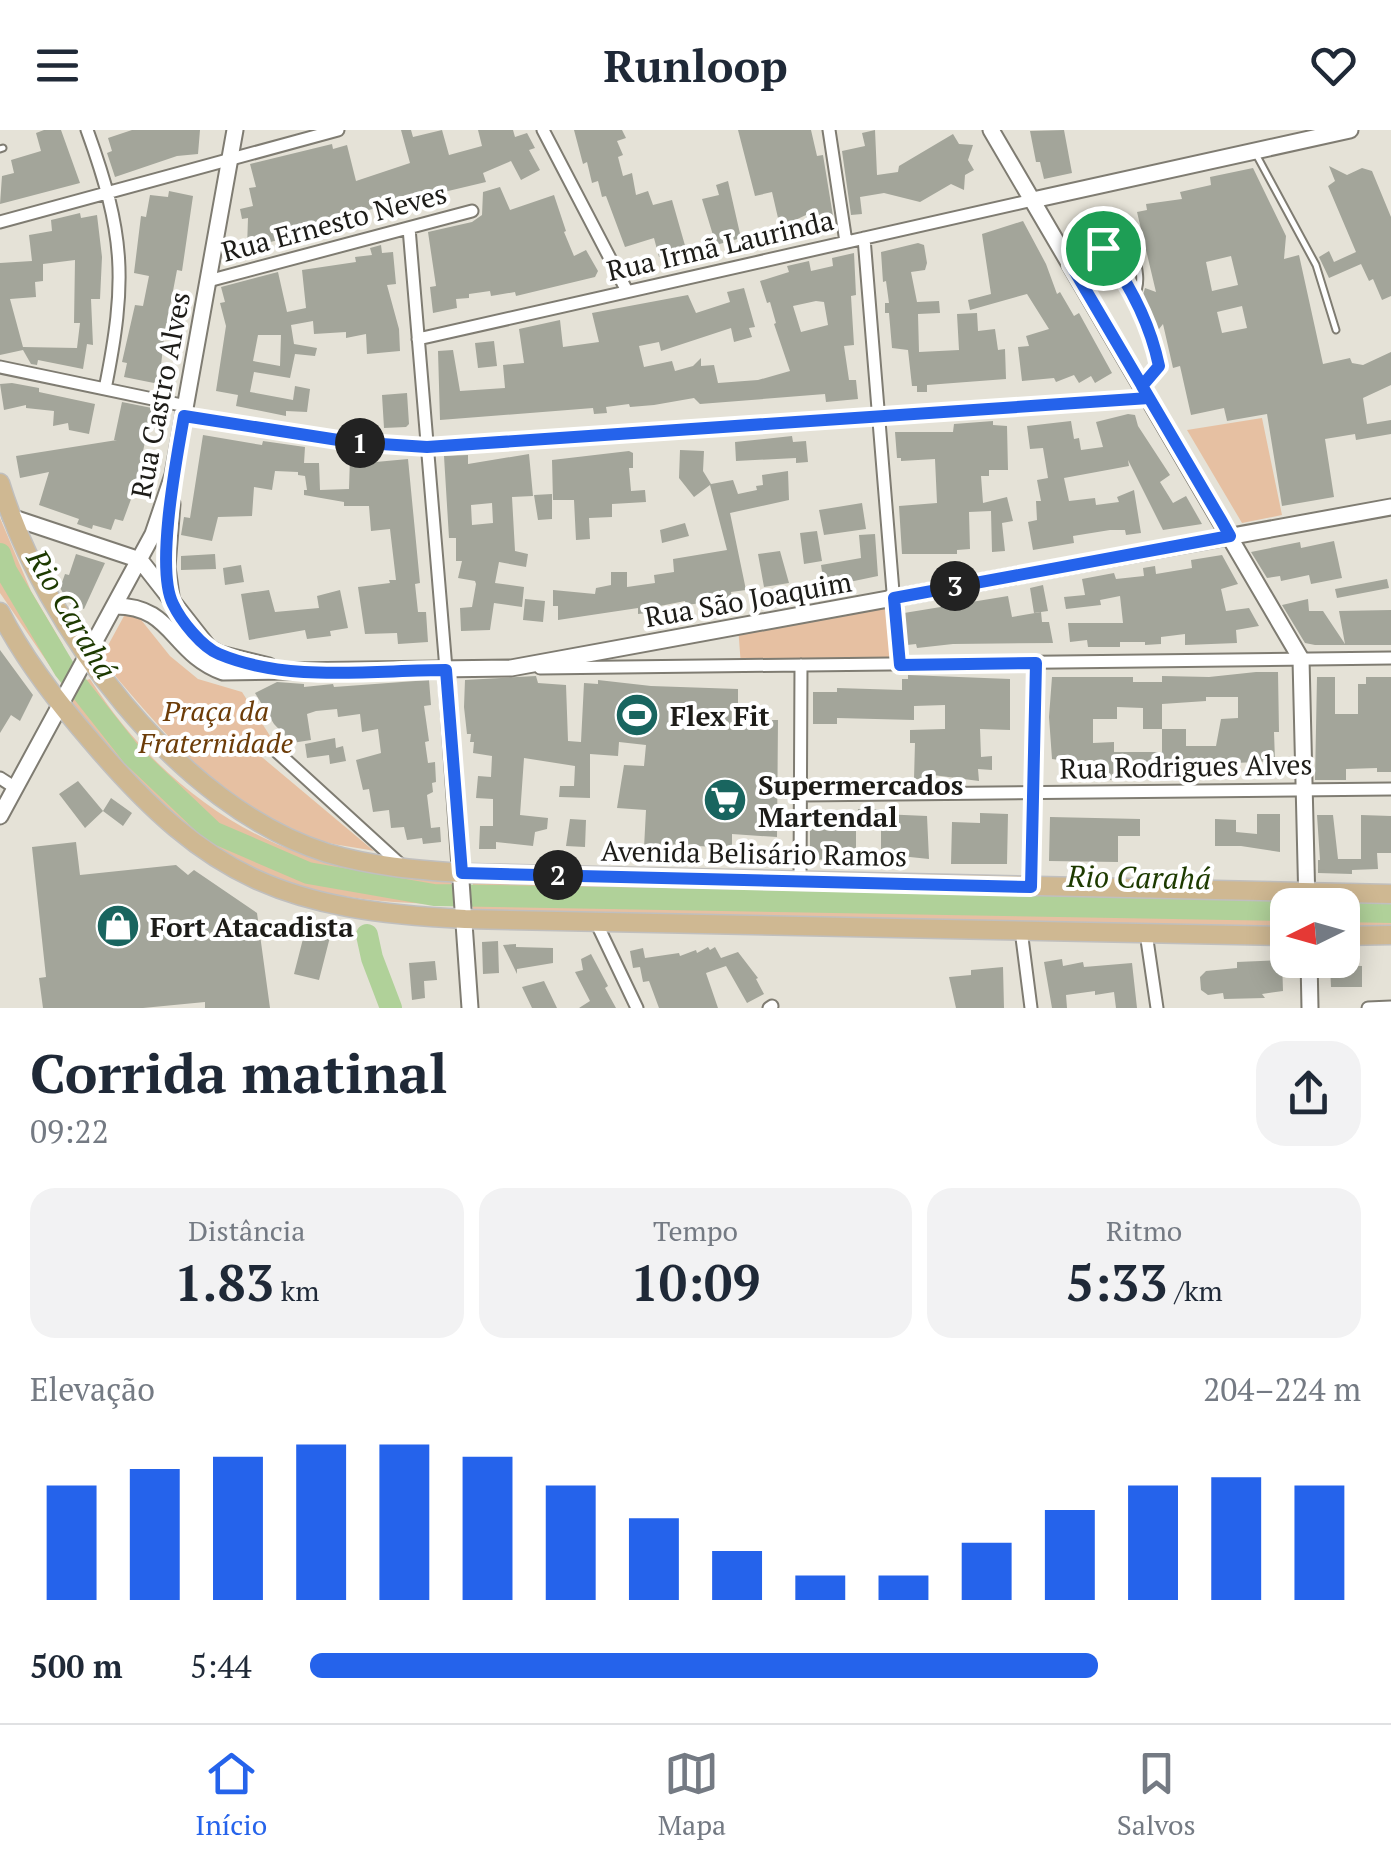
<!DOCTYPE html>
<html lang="pt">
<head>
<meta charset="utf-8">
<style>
  :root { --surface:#fff; --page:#f2f2f3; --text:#1f2937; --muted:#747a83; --line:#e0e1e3; --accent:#2563eb }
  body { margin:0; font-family:"PT Serif",serif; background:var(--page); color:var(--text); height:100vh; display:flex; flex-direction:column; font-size:38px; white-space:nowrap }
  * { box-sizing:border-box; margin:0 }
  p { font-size:32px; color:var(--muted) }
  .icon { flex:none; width:55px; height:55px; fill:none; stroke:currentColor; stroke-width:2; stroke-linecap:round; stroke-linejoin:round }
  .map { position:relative; height:878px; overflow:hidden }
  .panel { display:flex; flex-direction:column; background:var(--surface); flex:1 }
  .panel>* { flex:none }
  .needle { width:65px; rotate:265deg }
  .fabs { position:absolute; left:1270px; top:758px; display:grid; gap:20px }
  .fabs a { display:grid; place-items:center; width:90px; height:90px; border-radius:20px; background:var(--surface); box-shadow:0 5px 25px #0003; font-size:50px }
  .pin { position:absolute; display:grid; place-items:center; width:85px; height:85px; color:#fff; margin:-42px; border:5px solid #fff; border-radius:50%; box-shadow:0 2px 10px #0007 }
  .km { position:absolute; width:50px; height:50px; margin:-25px; border-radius:50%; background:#222; color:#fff; font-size:28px; line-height:50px; text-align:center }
  .round { display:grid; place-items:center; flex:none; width:105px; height:105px; border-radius:30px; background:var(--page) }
  .head { display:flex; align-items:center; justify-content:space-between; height:170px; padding:0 30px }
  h1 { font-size:55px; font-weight:700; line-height:75px }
  .stats { display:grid; grid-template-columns:repeat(3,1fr); gap:15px; height:170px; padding:10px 30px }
  .stats div { display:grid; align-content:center; border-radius:25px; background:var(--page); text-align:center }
  .stats b { font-size:50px; font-weight:700 }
  .stats small { font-size:28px; font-weight:400 }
  .stats p { font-size:28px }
  .chart { height:280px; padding:20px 30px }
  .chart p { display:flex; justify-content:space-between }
  .chart svg { width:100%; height:180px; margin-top:10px; stroke:var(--accent); stroke-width:6 }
  ul { padding:0 30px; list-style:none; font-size:32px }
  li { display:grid; grid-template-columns:160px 120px 1fr; align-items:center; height:75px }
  li i { height:25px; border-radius:12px; background:var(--accent) }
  header { display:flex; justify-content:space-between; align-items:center; height:130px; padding:0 30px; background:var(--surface); font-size:45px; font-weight:700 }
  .tab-bar { display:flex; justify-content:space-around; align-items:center; height:140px; border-top:2px solid var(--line); background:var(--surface); font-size:28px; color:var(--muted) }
  .tab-bar a { display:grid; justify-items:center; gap:5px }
  .tab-bar .current { color:var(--accent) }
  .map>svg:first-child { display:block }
</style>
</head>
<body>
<header><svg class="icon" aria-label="menu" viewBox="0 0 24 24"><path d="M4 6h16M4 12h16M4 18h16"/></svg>Runloop<svg class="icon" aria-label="heart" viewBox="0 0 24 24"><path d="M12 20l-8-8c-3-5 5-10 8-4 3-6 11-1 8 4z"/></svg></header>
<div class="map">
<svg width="1391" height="878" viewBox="0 0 1391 878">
  <rect width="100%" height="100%" fill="#e5e2d7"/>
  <!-- green -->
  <path fill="#e6c0a2" d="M1262,288L1282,385L1242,393L1187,300Z
    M0,388L31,461L63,515L50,536L0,463Z
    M894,468L899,535L741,536L738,496Z
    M124,486H138L170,526L198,549L242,562L272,609L257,623L374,721C354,717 333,715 313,709C228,685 159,596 103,532L106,519Z
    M90,549C173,679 297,748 451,751V775C413,773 374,772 337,765C216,742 141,667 71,571L83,551Z
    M473,750L1290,773V775L1287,798L1020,795L473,780Z
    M1342,775H1391V800H1343Z"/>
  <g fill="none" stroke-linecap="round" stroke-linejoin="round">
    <!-- river -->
    <path stroke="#b0d199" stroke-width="22" d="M0,424L6,441L65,540L132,625L213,702L308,743L434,765L1288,780
      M1342,781L1391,782
      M367,805L372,828L391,878"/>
  </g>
  <!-- building -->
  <path fill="#a3a59a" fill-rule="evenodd" d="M44,0H61L80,53L0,74L2,46L14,43L11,30L41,21L36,3Z
    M132,0H200L198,24L177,26L115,47L107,23L112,21L108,8Z
    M401,0H411L413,7L442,0L449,25L482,16L478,0H513L515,7L527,3L535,18L529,20L540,40L521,50L511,31L483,43L486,52L280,101L282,109L247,118L248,88L242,89L240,79L253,76L249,58L256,57L250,34L332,14L333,19L347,15L356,51L410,33Z
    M574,0H622L626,8L617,11L623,25L618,27L623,46L632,43L636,65L648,61L653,75L672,70L686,119L659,127L654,108L625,117L606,66L602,67L598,51L592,53L587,32L583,34Z
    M738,0H811L817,26L823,25L833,86L807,92L806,85L789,93L778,88L772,62L755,66Z
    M875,0L877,45L898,42L899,36L953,4L959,14L973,15L968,30L974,40L965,45L964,60L951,54L920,72L884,63L860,67L862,84L851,85L842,21L865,16L862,3Z
    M1064,0L1072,43L1044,49L1040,32H1036L1030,1Z
    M1329,36L1347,45L1362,38L1372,41L1391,87V166L1382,170L1373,149L1369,151L1361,134L1329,148L1319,127L1329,121L1334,132L1356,122L1328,56L1335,51Z
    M1253,38L1286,106L1284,129L1299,125L1323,234L1350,228L1352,233L1363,235L1391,222V255L1363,268L1367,294L1391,290V304L1356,310L1355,304L1325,309L1334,367L1282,376L1267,284L1227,291L1224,278L1191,285L1180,236L1173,238L1163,194L1155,204L1147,174L1142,168L1145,158L1156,162L1137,82L1147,80L1146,74L1182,69L1180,62L1211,55L1210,47ZM1231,126L1238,155L1212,161L1206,132ZM1242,176L1247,198L1222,203L1217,182Z
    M728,51L741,108L716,115L702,69L719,65L716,55Z
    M500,57L510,80L554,65L566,101L564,102L574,126L586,120L598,141L595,147L516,166L515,162L491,166L490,161L469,164V168L456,169L457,178L433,183L430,157L436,156L428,102L472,92L482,85L483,62Z
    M169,61L193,66L182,141L177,140L164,208L159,254L124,247L127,233L122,232L135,175L143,176L149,146L134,143L141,86L146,87L150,65L168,67Z
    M80,83L81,88L97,85L102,127L100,169H91L93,215L87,214L83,239L38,230L37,235L31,234L23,220L0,225V133L32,131L29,105L52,101L51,90ZM75,130L74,193H80L77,218L23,217L10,169L36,167L35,152L43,151V134Z
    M1023,91L1046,134L1057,164L1060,162L1074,186L1079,183L1112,243L1095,253L1091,246L1079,253L1074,245L1056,252L1054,248L1022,251L1018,217L1029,216L1026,206L1049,199L1027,164L970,180L968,170L991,164L982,104Z
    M918,113L924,115L927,133L925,140L911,142L917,172L939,171L940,183L918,184L919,222L959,220L957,184L977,183L978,201L995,199L998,220L1005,219L1006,249L927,255V262H917V256H912L908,220L892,218L889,183H885V173H889L886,151L883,152L881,122Z
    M381,115L382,123L393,122L396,154L387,155L399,199L400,221L367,224L366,204L346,208V202L314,204L313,191L291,195L294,214L317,218L315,226L295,224L290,248L254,242L250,262L293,270L295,256L310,259L307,282L286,281V286L236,276L238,265L216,261L226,196L220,173L225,172L221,157L278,142L287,182L306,178L302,140L356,132L355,127L372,125L370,118ZM258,205H281L280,236L253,231Z
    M854,123L856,165L851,166L854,215L844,216L849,250H856L858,269L826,272L825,264L700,274L694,268L654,275L630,277L629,274L606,277L607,283L594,284L593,278L440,290L438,221L453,220L460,261L505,258L503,235L524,233L519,199L560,190L563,217L599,212L592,183L688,165L696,183L730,172L727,162L744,158L755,197L749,198L752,207L734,212L731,198L661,221L659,212L639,216L644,237L672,231L675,241L693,236L701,228V236L714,235L718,253L758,250L790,241L774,194L776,193L770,172L767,173L760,151L789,142L787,136L809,131L811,141L833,136L832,128ZM816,171L824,172L828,195L801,202L793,176Z
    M494,211L497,236L478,238L475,213Z
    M12,253L39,258V262L95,274L89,304L69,300L68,293L53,296L54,281L26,278V275L4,280L0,254Z
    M407,263L409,294L406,297L384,298L382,265Z
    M122,272L152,278L141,331L147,333L142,355L137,353L123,391L115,389L111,400L93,395L92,399L77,394L79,389L39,375L49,342L20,348L16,326L117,310H114Z
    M1128,284L1135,285L1138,296L1170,345L1160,352L1173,373L1186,366L1202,394L1163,400L1128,330L1129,336L1064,348L1069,371L1095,368L1096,375L1119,372L1117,367L1134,360L1141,403L1126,405L1125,400H1110L1073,406L1074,413L1033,420L1028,392L1037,390L1036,371H1041L1037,350L1048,348L1043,318L1030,319L1027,296L1071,291L1074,309L1079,308L1081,320L1103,317L1096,292Z
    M993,291V295L1007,296L1008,340H989V346H981L983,373L1007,367L1013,391L1002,393L1005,421L992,422L991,381L969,382L970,419L957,420V424H902L899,376L937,373L935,329L901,331V328H897L895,302H953L954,294Z
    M203,305L262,315L263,311L305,317L304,333H319L320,360L349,359L350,327L365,328V333L408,329L420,453L415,454L418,482H426L428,512L398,514L397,503L365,504L358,457L390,453L389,450H396L390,399L371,401L369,376H344V372L304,365V360H307L305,346L298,345V342L275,341L272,360L254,357L252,386L218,387L212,411L181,405L184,387L190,388Z
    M792,306L793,312L806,311L808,332L796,333V328L736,331L735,312Z
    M680,320L704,321L703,341L711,354L733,350L738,364L757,360L756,356L763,355L762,345L788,341L789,370L730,383L746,460L731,462L732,469L686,475L685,471L655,477V482L638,484V478L558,490V476H553V460L595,464L596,458L611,455V442H627V457L655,453L654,445L674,442L673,429L727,420L710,355L694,367L679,348Z
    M629,321L633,323V338H629L631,361L645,360L646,372L612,374V387L589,388L590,409L576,410L574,370H553L552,330Z
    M529,324L533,366L512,367L515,421L528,424L526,437L499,432L495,453L524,457L522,477L494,473L490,500L461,501L460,478L472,477L476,454L475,451L458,448L462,431H456V408H449L444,326L468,325V334ZM492,373L493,393L472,395L471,375Z
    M552,364V389L538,390L534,365Z
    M862,373L866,399L824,405L819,380Z
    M685,393L689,406L662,413L660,400Z
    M817,401L822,431L804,434L800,403Z
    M875,404L878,446L854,451L843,450V445L823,448L821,435L861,428L859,405Z
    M1334,411L1342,448L1311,454L1309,445L1281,451L1280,446L1267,448L1251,422L1300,412L1301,418Z
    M780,421L789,453L764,457L758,424Z
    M76,424L105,433L84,479L69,473L60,458L65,444L69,445Z
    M215,424L216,439L181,440V426Z
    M1222,425L1238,454L1221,459L1226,481L1249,478L1259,496L1236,500L1237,513L1185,515V504L1161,507V514L1145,515V512H1120V517H1088L1087,510L1070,512L1068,493H1123L1120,466L1100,470L1101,475L1066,479L1064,467L1085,465L1082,449L1114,443L1116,449L1144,446L1143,438L1155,436L1156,444L1192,438L1191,430Z
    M241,435L244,452L225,455L223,438Z
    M1387,449L1389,458L1337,468L1335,459Z
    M1043,455L1048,481L1034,483L1030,458Z
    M269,460L275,482L319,478L317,466L340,460L348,498L330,501L331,506L307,509L305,500L249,510L241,464Z
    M1008,466L1012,487L1041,482L1042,492H1049L1053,513L953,514L917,518L916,514L907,515L904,483Z
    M525,469L545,471L543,492L523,490Z
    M1308,469L1309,481H1323L1345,514L1339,481L1391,480V515H1315L1305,513L1282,475Z
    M0,520L33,565L20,591L11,585L0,603Z
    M1256,542H1278L1279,602H1274L1275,631L1235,633V646L1081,651L1080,648H1074V632L1052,629L1049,587L1052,547H1133V552H1162V546L1209,547ZM1206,567H1238V588L1221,589L1216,616H1186V599H1162V574L1206,571ZM1117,577L1143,578V599H1162V622H1114V612L1093,613V589H1117Z
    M908,545L1010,549V600L980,599L981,627L992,626V640L978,639L979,651L933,645V649H914L915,613H910V600L945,599V575L914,576V590L837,588V594H813V562H837V558L902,560V549H908Z
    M536,546L538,553L566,555L568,611L581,612L584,553L598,554V550L651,556L738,559V590H778L777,707L732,704V718L664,714L663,720L644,718L646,680L617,678L624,635L644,636L646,615L619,612L618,626L590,624V668L559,667L560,656H574L575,636L524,628L520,685L548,688L547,699L535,702L533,716L496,712V719H479L480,696H493V669L476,668L478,646L491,647L492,626L473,623L474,612H470L471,604H467L464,577L465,550Z
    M1317,547H1335V584H1358V554H1366V547H1391V642H1377V638L1346,639V650H1315Z
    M429,550L431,575L424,576L429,611L425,612L428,633L435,632L436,652L432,653L433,662L427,665L431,698L440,697L441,712L423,714L422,708L407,710L404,697L391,698L389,680L373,682L369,659L363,660L356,630L381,623L378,599L362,602L360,584L338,587L337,579L316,581L307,584L311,610L292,613L274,594L255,563L277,552L304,554V557L333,554L334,557Z
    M335,608L336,618L343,616L346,631L330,634L329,625L307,628L305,614Z
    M78,651L103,681L111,668L132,683L123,696L103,681L85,698L59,664Z
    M858,679H882L881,684L927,686L929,729L881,724V690L857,689Z
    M810,683H856V725H830V729L816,730V725H810Z
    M980,683L1008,684L1007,734H951L952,692L980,693Z
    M1257,684H1280V722L1241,716H1215V689L1236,690V702L1257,704Z
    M1317,685H1333L1338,729H1361V685L1391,686V723H1377L1378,739L1352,740V744L1318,743V730H1320Z
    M1050,687L1140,689V706H1118V732L1049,731Z
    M570,689L586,690L585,717L566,716Z
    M76,712L80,745L176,735L188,745L194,740L257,783L270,878H205V872L143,878H43L39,848L46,847L32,717Z
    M305,801L330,807L319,850L294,844Z
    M498,811L499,843L483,844L482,812Z
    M516,814V817L553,818V833L517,839V844L503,815Z
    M708,817L710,820L715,817L721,828L738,822L758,848L756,849L764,864L747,873L726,836L706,843L718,878H659L649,851L643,852L640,837L633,838L630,821L643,818L645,828L679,823L680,826L696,820L697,823Z
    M591,824L608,856L605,858L616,878H579L590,871L575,842L583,840L581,829Z
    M1062,829L1063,836L1083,832L1084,837L1132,833L1137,878H1116L1114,862L1095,865V861L1066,865L1067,878H1052L1044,832Z
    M1282,830L1283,861L1262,864L1265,868L1224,869L1223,863L1208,865L1201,860L1200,847L1206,841L1237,838V832Z
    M435,831L437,850L424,851L425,868L412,870L409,833Z
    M1330,835L1362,836V857H1331Z
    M1003,837L1004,878H956L949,847L971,845V840Z
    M544,851L557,878H532L522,857Z"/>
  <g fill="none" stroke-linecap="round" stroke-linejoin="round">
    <!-- lane casing -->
    <g stroke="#7f7c72" stroke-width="9">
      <path id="lane" d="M0,19L3,18
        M1257,26L1316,135L1336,200
        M1103,118L1123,104L1131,107C1135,126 1146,150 1135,167
        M1073,134L1103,118L1135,167L1159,236L1144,254"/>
    </g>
    <!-- street casing -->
    <g stroke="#7f7c72" stroke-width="15">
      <path id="street" d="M87,0C125,105 127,150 105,259
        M543,0L627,161
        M829,0L846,112
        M0,92L338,0
        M409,98L446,539
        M864,108L899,535
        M208,151L472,81
        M418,209L1033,70
        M0,237L186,276
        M184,286L351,312L427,317L1149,268
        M540,538L1391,528
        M275,620L401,735
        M0,648L14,657
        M801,665L1391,659
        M800,752L801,535
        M1031,757L1036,533
        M596,792L637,878
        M1021,800L1031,878
        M1146,803L1157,878
        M769,878L772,876
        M1368,878L1391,877"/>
    </g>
    <!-- secondary casing -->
    <g stroke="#7f7c72" stroke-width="19">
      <path id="secondary" d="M991,0L1301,529L1307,775
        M1033,70L1350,0
        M11,387L140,430
        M140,430L209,518L220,524L269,536
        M171,466L167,437L172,374
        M114,476C173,475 171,523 223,542L511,538L1391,377
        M446,539L470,878
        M0,686L153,404L173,345L235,0
        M1309,830L1310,878"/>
    </g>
    <!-- primary casing -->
    <g stroke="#c0bfbe" stroke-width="21">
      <path id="primary" d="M0,353C44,497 179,677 327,723C371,736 416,740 462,743L1391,764
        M0,482C24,530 58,573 93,613C210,751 287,780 465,789L1288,806
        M1342,806L1391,805"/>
    </g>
    <!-- lane -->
    <use href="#lane" stroke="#fff" stroke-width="5"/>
    <!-- street -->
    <use href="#street" stroke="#fff" stroke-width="11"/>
    <!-- secondary -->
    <use href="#secondary" stroke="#fff" stroke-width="15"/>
    <!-- primary -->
    <use href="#primary" stroke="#cfb892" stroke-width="18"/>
  </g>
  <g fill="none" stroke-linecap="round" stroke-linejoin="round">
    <!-- route casing -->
    <g stroke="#fff" stroke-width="20">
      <path id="route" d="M1103,118C1129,153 1150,193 1159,236L1142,256L1149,268L427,317L351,312L184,286C177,326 155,439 173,474C181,491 202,517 219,524C288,553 373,540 446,540L462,743L1031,757L1036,533L900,535L894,468L1230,406L1221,390C1171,305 1121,220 1071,135L1103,118"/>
    </g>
    <!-- route -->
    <use href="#route" stroke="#2563eb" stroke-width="12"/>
  </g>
  <!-- icons -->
  <defs>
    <g id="stadium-disc" transform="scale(2.25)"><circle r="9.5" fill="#19655f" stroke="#fff"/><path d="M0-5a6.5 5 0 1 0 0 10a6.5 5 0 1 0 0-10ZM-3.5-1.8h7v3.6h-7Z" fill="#fff"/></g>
    <g id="supermarket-disc" transform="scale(2.25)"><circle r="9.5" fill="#19655f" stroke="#fff"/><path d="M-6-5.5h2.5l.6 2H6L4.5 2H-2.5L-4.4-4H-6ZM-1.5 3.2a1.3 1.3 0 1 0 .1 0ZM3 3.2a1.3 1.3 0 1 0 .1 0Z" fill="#fff"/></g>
    <g id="shop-disc" transform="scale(2.25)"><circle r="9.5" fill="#19655f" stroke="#fff"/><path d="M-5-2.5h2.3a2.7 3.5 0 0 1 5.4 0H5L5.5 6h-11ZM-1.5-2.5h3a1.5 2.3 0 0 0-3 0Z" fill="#fff"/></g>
  </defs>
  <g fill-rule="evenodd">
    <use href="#stadium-disc" x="637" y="585"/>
    <use href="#supermarket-disc" x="725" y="670"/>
    <use href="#shop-disc" x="118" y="796"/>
  </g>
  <g text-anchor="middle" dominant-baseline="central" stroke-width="8" stroke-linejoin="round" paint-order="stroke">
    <!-- street labels -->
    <g font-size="28" fill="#1d1c18" stroke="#fff">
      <text transform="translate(334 92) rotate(-15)">Rua Ernesto Neves</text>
      <text transform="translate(720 115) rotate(-13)">Rua Irmã Laurinda</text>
      <text transform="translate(160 265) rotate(-79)">Rua Castro Alves</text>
      <text transform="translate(748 469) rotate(-10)">Rua São Joaquim</text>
      <text transform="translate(1186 636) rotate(-1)">Rua Rodrigues Alves</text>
      <text transform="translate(754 723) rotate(1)">Avenida Belisário Ramos</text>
    </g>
    <!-- park labels -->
    <g font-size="28" font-style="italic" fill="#6c3c08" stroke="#fff">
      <text x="216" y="580">Praça da<tspan x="216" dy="32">Fraternidade</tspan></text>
    </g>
    <!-- poi labels -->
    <g font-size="28" font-weight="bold" fill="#1d1c18" stroke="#fff" text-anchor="start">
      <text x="670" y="585">Flex Fit</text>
      <text x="758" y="654">Supermercados<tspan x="758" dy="32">Martendal</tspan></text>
      <text x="150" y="796">Fort Atacadista</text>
    </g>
    <!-- water labels -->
    <g font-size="30" font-style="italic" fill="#1d3a00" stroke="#fff">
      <text transform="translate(72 484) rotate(59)">Rio Carahá</text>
      <text transform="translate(1139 747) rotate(1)">Rio Carahá</text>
    </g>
  </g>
</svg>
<div class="fabs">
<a><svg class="needle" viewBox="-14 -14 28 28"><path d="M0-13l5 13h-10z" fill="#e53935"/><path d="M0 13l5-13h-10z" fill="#747a83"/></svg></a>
</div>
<div class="pin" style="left:1103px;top:118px;background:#1e9e55"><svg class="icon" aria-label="arrive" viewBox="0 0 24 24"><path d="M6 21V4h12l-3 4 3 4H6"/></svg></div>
<b class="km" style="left:360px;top:313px">1</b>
<b class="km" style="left:558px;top:745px">2</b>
<b class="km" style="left:955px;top:456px">3</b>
</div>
<section class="panel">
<div class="head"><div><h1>Corrida matinal</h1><p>09:22</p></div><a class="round"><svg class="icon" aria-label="share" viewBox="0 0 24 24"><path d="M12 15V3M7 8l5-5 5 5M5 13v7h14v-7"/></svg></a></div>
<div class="stats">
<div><p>Distância</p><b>1.83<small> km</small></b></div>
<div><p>Tempo</p><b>10:09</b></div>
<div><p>Ritmo</p><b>5:33<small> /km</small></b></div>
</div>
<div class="chart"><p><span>Elevação</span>204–224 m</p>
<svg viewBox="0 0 160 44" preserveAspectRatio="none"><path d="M5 44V16M15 44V12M25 44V9M35 44V6M45 44V6M55 44V9M65 44V16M75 44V24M85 44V32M95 44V38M105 44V38M115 44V30M125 44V22M135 44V16M145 44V14M155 44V16"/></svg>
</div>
<ul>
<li><b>500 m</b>5:44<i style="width:75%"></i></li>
</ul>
</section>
<nav class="tab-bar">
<a class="current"><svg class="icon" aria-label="home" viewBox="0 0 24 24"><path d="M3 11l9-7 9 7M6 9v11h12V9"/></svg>Início</a>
<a><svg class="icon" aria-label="map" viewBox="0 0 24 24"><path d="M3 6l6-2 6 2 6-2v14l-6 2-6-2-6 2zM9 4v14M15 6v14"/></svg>Mapa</a>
<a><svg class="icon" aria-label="saved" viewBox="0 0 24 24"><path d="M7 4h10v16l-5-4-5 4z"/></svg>Salvos</a>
</nav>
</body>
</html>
